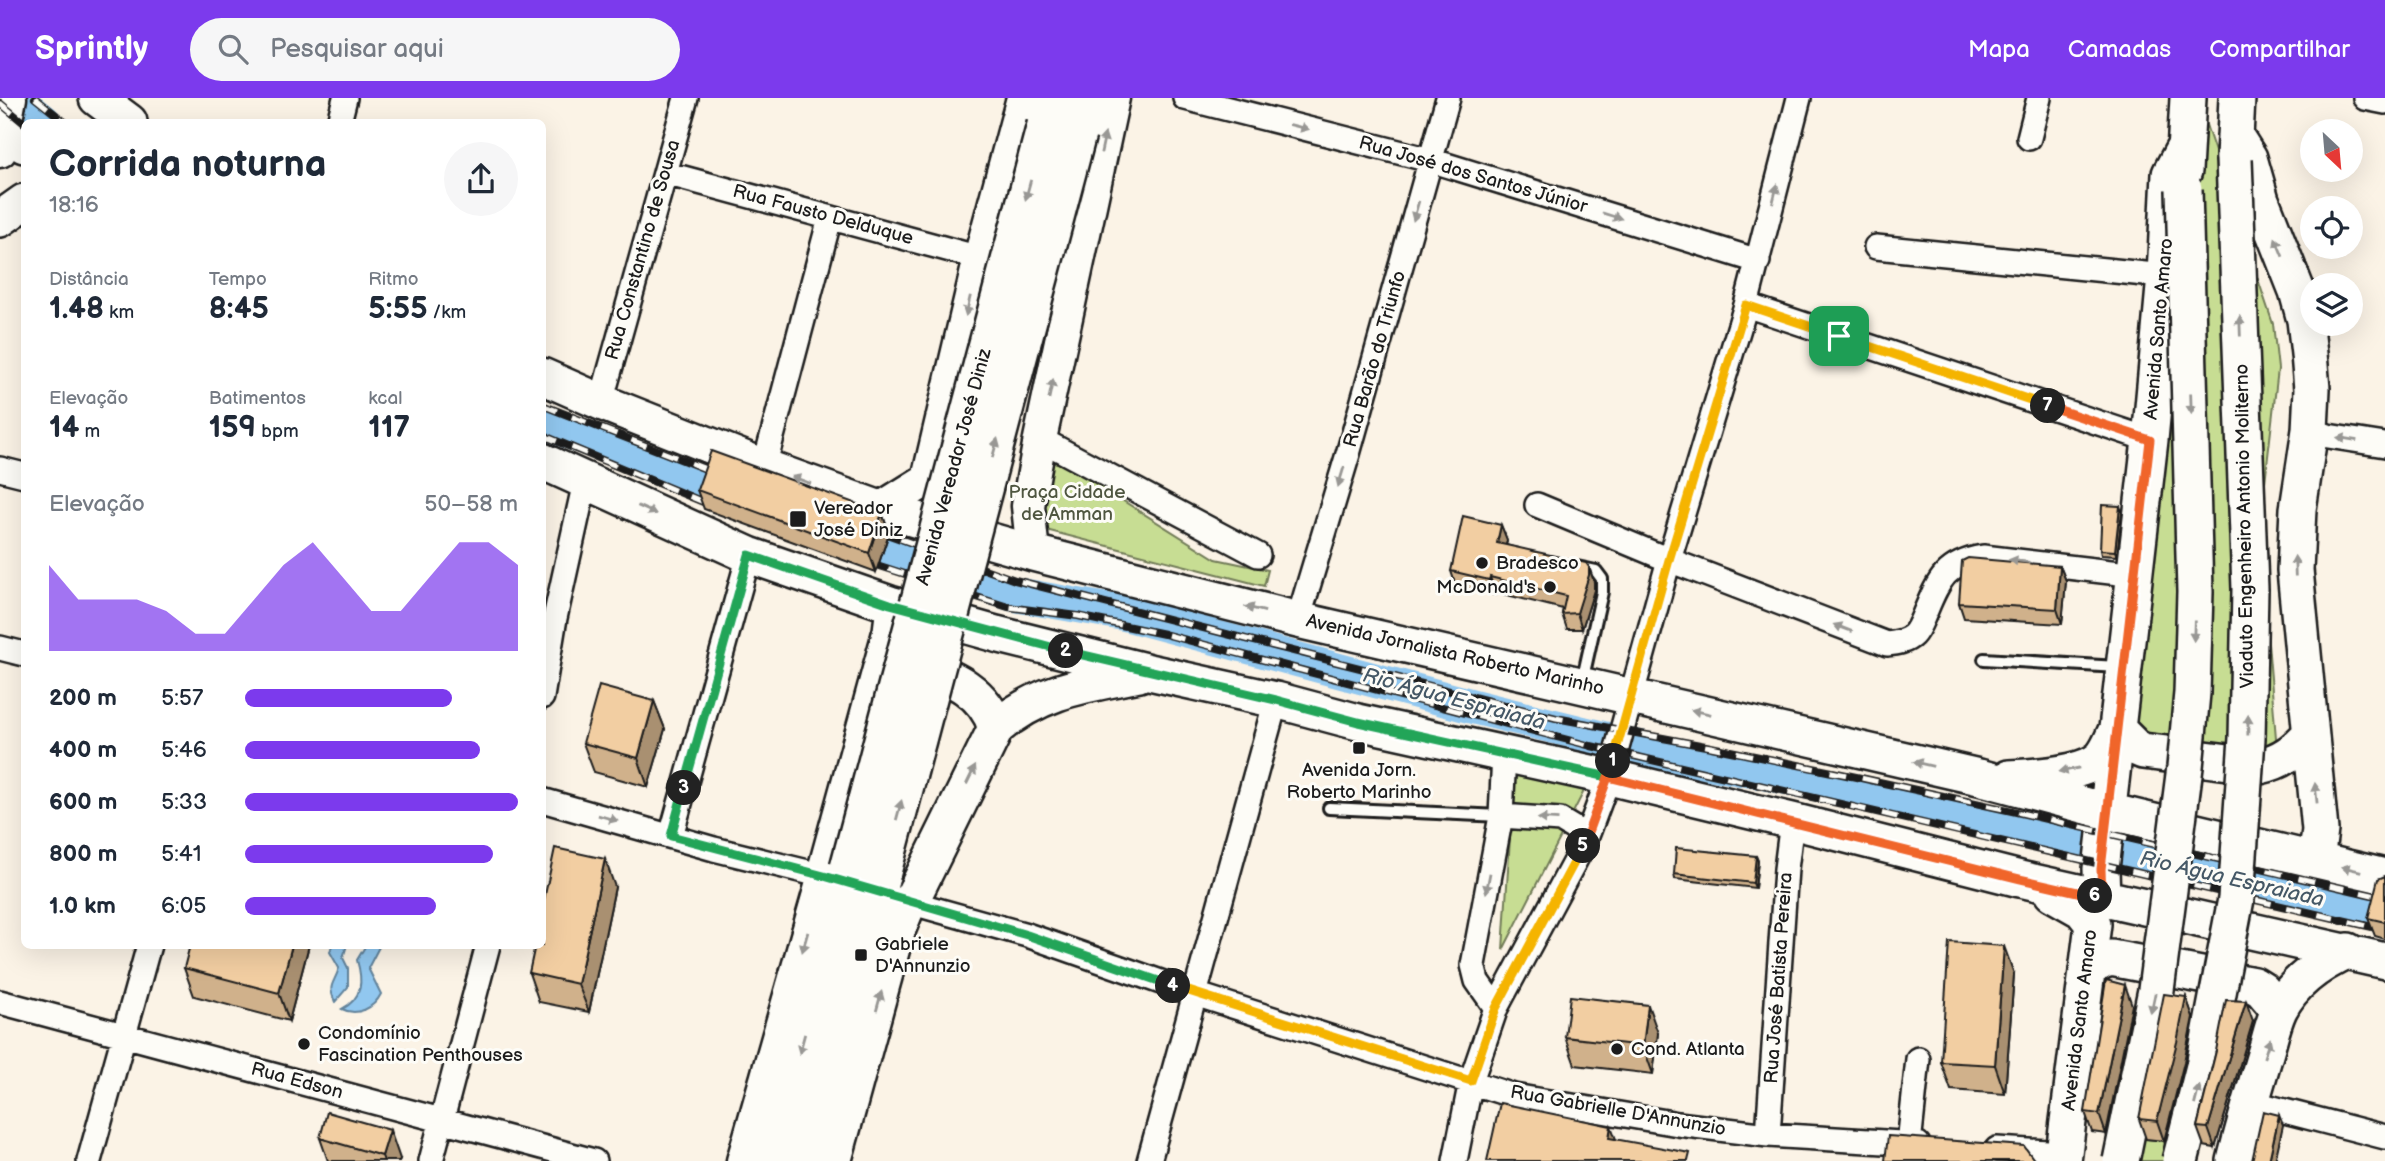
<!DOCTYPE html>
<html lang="pt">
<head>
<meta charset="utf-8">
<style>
  :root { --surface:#fff; --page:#f6f6f7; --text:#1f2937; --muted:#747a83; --accent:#7c3aed }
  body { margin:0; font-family:"Balsamiq Sans",sans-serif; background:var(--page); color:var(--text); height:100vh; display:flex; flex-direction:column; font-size:26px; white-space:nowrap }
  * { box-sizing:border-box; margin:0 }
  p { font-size:23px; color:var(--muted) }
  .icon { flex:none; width:38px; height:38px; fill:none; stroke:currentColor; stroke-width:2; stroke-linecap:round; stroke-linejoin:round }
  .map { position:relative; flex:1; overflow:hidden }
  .sheet { position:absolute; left:21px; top:21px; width:525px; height:830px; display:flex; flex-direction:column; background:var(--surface); border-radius:10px; box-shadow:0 7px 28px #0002 }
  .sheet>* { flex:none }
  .needle { width:46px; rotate:154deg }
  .buttons { position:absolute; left:2300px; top:21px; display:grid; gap:14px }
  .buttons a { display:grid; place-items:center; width:63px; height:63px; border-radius:50%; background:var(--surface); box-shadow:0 7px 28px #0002; font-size:35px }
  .pin { position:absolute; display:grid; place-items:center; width:60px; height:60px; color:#fff; margin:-30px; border-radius:14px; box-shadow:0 4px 10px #0006 }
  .km { position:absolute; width:35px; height:35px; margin:-18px; border-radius:50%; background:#222; color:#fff; font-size:19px; line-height:35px; text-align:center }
  .round { display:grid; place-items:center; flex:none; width:74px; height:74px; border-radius:37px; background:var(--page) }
  .overview { display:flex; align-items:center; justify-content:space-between; height:119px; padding:0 28px }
  h1 { font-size:38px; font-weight:600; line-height:52px }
  .stats { display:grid; grid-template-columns:repeat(3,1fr); gap:10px; height:119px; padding:7px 28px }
  .stats div { display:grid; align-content:center }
  .stats b { font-size:30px; font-weight:600 }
  .stats small { font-size:19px; font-weight:400 }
  .stats p { font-size:19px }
  .chart { height:196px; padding:14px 28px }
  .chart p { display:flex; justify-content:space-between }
  .chart svg { width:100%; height:126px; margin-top:7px; fill:var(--accent); opacity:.7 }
  ul { padding:0 28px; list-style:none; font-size:23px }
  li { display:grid; grid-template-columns:112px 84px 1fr; align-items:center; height:52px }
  li i { height:18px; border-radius:9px; background:var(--accent) }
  header { display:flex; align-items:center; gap:42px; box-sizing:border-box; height:98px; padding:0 35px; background:var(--accent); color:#fff }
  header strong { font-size:33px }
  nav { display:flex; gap:38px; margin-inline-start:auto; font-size:24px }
  .search { width:490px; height:63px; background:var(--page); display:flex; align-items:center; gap:18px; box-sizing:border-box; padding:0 24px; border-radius:38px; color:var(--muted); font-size:26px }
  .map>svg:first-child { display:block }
</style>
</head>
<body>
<header>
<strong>Sprintly</strong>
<div class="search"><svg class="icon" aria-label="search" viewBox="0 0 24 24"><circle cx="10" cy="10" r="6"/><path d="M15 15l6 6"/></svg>Pesquisar aqui</div>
<nav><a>Mapa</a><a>Camadas</a><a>Compartilhar</a></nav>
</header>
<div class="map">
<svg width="2385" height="1063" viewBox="0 0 2385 1063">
  <rect width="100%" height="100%" fill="#fbf3e6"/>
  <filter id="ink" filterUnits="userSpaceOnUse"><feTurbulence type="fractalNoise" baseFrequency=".0143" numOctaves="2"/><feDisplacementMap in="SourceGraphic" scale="14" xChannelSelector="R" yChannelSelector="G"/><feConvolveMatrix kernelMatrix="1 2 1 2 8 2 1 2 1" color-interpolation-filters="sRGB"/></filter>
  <g filter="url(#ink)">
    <!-- green -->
    <path fill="#c7dd93" stroke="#727c58" stroke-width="2" d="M2201,12L2273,226L2278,271L2259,437L2276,640L2273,655L2133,635Z
      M1061,364L1216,461L1268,472L1264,488L1038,430L1041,367Z
      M1514,675L1585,691L1503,852Z
      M2138,1040L2171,1044L2167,1063H2134Z"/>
    <!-- water -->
    <path fill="#91c7ef" stroke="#62839b" stroke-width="2" d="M332,847H347L343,860L348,870V889L335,904C327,886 334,887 339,870L330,854Z
      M366,847H380L368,870L381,896C374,910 357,919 342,911C363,900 363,883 357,862Z"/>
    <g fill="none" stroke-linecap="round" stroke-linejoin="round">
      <!-- river -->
      <path stroke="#91c7ef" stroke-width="35" d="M14,0L44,24
        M542,323L744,403
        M839,439L1012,496L1127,516L1475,609L1678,659L1766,675L1978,721L2385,817"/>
      <!-- lane casing -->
      <g stroke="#1c1c1c" stroke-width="16">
        <path id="lane" d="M1577,469L1596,473L1602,481V494L1582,584
          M1984,561L2118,569
          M1329,710L1501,718"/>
      </g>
      <!-- street casing -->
      <g stroke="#1c1c1c" stroke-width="28">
        <path id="street" d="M1185,0L1430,62L1758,163
          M2365,0L2385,4
          M339,24L345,0
          M2029,40L2039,0
          M665,75L980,160
          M1876,149L2165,178
          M1746,207L2150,342
          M601,304L686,0
          M2310,332L2328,338L2385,347
          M1040,341L1258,457
          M764,369L830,120
          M0,371L24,377
          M1537,407L1669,462L1887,546C1896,545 1906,544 1913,537C1918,532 1921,524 1924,517C1938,484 1944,465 1983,459L2136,477
          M1298,522L1348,356L1448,0
          M0,550L24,556
          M542,599L555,520L585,384
          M542,702L714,751L824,778
          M1501,718L1560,722L1575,731L1584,746
          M671,738L749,457
          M898,801L1027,837L1195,896L1514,998L1678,1026L1768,1037L1918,1046
          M0,904L594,1063
          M1496,910L1477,883L1473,867L1501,718L1504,656
          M2250,1004L2385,1039
          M1768,1037L1786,771L1792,723
          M1909,1046L1918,961
          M1997,1051L2064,1055
          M89,1063L149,847
          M431,1063L488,847
          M1149,1063L1276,602
          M1455,1063L1471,983L1496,910L1584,746L1609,679L1669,462L1746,207L1799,0"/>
      </g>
      <!-- secondary casing -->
      <g stroke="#1c1c1c" stroke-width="37">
        <path id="secondary" d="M0,53L10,0
          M880,411L928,381L980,160L1023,0
          M1033,455L1028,408L1040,341L1113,0
          M743,1063L824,778L844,785
          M835,1063L897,837L910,805"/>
      </g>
      <!-- primary casing -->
      <g stroke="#1c1c1c" stroke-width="40">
        <path id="primary" d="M97,0L129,24
          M1045,27L1052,0
          M0,28L24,47
          M1078,36L1087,0
          M2235,38L2249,60L2261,102L2297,193L2305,222L2309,256L2312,291L2310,332L2298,411L2295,472L2320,732L2316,763
          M2234,59L2237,0
          M2184,73L2188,0
          M0,121L24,104
          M542,278L601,304L764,369L880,411L1033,455L1298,522L1979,679L2091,709L2385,779
          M542,363L749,457L890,506L996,536L1149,574L1276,602L1358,624L1609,679L1792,723L2020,781L2385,863
          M909,562C944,577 984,589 996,630
          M2117,631L2136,650L2143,653L2260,668C2282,663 2295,653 2310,636
          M2009,680C2032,679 2084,676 2101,660C2108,653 2112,641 2117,631
          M824,778L891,533L893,517L890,506
          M2052,795L2082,812L2093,826L2063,1063
          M2102,799L2101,771L2150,342L2165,178L2170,76L2184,50
          M910,805L996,630C1041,592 1083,587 1139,576
          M2087,872L2102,863L2111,860L2254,887L2262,892L2279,912
          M772,1063L848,770
          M807,1063L882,778
          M2235,1063C2244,1026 2255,990 2266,953C2270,940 2273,925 2279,912C2293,884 2321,865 2348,853"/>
      </g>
      <!-- lane -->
      <use href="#lane" stroke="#fdfcf7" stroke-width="10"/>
      <!-- street -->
      <use href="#street" stroke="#fdfcf7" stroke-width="23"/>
      <!-- secondary -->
      <use href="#secondary" stroke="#fdfcf7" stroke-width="32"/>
      <!-- primary -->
      <use href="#primary" stroke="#fdfcf7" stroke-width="35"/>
      <!-- rail casing -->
      <g stroke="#1c1c1c" stroke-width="8">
        <path id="rail" d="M35,0L65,24
          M0,5L24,25
          M542,307L721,377
          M542,337L720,411
          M870,430L1015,482L1556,620L1711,649L1861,680L2012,713L2385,800
          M858,461L1008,509L1078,518L1164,536L1591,648L2385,832"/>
      </g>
      <!-- rail -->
      <use href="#rail" stroke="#fdfcf7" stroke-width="5" stroke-dasharray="16" stroke-linecap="butt"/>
      <!-- primary-bridge casing -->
      <g stroke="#1c1c1c" stroke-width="40" stroke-linecap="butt">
        <path id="primary-bridge" d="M848,770L1045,27
          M882,778L1078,36
          M2121,1063L2156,892L2185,669L2192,595L2195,494L2184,91
          M2180,1063L2204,968L2236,801L2247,640L2250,491L2234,61"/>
      </g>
      <!-- primary-bridge -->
      <use href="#primary-bridge" stroke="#fdfcf7" stroke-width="35"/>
    </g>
    <!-- wall -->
    <path fill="#d0b18b" stroke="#1c1c1c" stroke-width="2" d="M697,392L882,415L889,435L876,474L704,411Z
      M2122,414L2117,458L2101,457L2100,452Z
      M1501,427L1507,442L1506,447L1589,469L1594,484V492L1582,531H1567L1562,516L1563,511L1495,494V497L1456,488L1451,473Z
      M2060,468L2066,483L2062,526L1964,520L1959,505Z
      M654,603L665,631L648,689L594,674L583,645Z
      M1756,758L1758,763L1755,790L1675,781L1674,776Z
      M2385,778V841L2375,838L2368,820Z
      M615,789L589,914L539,904L529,875Z
      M309,847L289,923L194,898L184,870Z
      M2014,876L2005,996L1951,992L1941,964Z
      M2186,899L2193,919L2184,964L2164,1043L2146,1041L2139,1021Z
      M2132,907L2106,1036L2092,1034L2085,1014Z
      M2253,923L2215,1050L2204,1048L2197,1029L2216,953Z
      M1658,935L1653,976L1575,967L1565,939Z
      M320,1040L400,1061L399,1063H328Z"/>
    <!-- shaded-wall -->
    <path fill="#a99071" stroke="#1c1c1c" stroke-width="2" d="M2120,408L2122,414L2117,458L2115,453Z
      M882,415L889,435L876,474L869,455Z
      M1501,427L1507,442L1503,460L1497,445Z
      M2060,468L2066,483L2062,526L2057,511Z
      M1589,469L1594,484V492L1582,531L1577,515Z
      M1490,479L1495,494V497L1489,482Z
      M654,603L665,631L648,689L638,660Z
      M1756,758L1758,763L1755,790L1753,785Z
      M605,761L615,789L589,914L578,886Z
      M292,847H309L289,923L279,895Z
      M2004,848L2014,876L2005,996L1995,967Z
      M2125,887L2132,907L2106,1036L2099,1016Z
      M2186,899L2193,919L2184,964L2164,1043L2157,1023Z
      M2246,903L2253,923L2215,1050L2208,1030Z
      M1648,907L1658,935L1653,976L1643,948Z
      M2279,1017L2283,1027L2275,1063H2269Z
      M1611,1028L1622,1057L1609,1040Z
      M390,1032L400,1061L399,1063H384L382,1058Z"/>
    <!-- building -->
    <path fill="#f2cea2" stroke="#1c1c1c" stroke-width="2" d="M711,353L882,415L869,455L697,392Z
      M2102,407L2120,408L2115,453L2100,452Z
      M1463,418L1501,427L1497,445L1586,465L1589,469V477L1577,515L1562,516L1566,498L1490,479L1489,482L1451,473Z
      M1968,460L2060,468L2057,511L1959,505L1962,463Z
      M599,588L654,603L638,660L583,645Z
      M555,750L605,761L578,886L529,875L535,847H542V811Z
      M1676,750L1756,758L1753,785L1674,776Z
      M2385,778V824L2368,820L2378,781Z
      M1949,844L2004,848L1995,967L1941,964Z
      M190,847H292L279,895L184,870Z
      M2106,882L2125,887L2099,1016L2085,1014Z
      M2164,896L2186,899L2177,944L2157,1023L2139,1021Z
      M1570,898L1648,907L1643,948L1565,939Z
      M2226,902L2246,903L2208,1030L2197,1029L2216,953Z
      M1500,1005L1611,1028L1609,1040L1690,1055L1688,1063H1487Z
      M2263,1013L2279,1017L2269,1063H2252Z
      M327,1014L390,1032L382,1058L320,1040Z
      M1888,1038L2024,1048L2035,1063H1885Z"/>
    <!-- one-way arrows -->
    <defs><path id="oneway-solid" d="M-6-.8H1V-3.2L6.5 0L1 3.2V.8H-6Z" transform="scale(1.75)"/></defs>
    <g fill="#989794">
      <use href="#oneway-solid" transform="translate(1299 29) rotate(14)"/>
      <use href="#oneway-solid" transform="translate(1103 45) rotate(-78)"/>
      <use href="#oneway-solid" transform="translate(1028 92) rotate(105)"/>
      <use href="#oneway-solid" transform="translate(1775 96) rotate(-76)"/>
      <use href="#oneway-solid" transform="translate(1416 113) rotate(106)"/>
      <use href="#oneway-solid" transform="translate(1612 118) rotate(17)"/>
      <use href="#oneway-solid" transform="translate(2279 149) rotate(-112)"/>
      <use href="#oneway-solid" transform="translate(968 208) rotate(103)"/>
      <use href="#oneway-solid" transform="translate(2240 228) rotate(-92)"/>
      <use href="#oneway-solid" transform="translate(1051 291) rotate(-78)"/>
      <use href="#oneway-solid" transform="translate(2191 306) rotate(88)"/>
      <use href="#oneway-solid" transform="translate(2347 341) rotate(-171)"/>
      <use href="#oneway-solid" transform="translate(995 350) rotate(-75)"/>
      <use href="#oneway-solid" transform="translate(1341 379) rotate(107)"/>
      <use href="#oneway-solid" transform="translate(801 382) rotate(-160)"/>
      <use href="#oneway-solid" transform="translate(647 412) rotate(24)"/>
      <use href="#oneway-solid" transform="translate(2019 463) rotate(-173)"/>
      <use href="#oneway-solid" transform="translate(2295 468) rotate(-92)"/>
      <use href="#oneway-solid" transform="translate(1255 511) rotate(-166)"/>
      <use href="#oneway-solid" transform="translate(1843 530) rotate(-159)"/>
      <use href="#oneway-solid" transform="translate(2194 533) rotate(92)"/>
      <use href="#oneway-solid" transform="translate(1701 614) rotate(-167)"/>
      <use href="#oneway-solid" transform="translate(2248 627) rotate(-89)"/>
      <use href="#oneway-solid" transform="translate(1923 666) rotate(-167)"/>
      <use href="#oneway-solid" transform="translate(2069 672) rotate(168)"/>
      <use href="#oneway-solid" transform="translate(971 677) rotate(-64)"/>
      <use href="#oneway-solid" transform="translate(2316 695) rotate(-96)"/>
      <use href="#oneway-solid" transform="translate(899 712) rotate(-75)"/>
      <use href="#oneway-solid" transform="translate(608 720) rotate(16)"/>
      <use href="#oneway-solid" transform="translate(1548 721) rotate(-177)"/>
      <use href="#oneway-solid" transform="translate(2351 771) rotate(-167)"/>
      <use href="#oneway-solid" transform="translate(1488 785) rotate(101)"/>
      <use href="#oneway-solid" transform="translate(805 844) rotate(106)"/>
      <use href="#oneway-solid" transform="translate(879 903) rotate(-75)"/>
      <use href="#oneway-solid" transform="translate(2153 905) rotate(102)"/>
      <use href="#oneway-solid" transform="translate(802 946) rotate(105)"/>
      <use href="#oneway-solid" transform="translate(2267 950) rotate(-72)"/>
      <use href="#oneway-solid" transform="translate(2197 997) rotate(-76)"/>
    </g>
  </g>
  <g fill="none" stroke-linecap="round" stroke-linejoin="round" filter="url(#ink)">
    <!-- split-1 casing -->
    <g stroke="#fff" stroke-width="14">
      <path id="split-1" d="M1613,663L1669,462L1746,207L1839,238"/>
    </g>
    <!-- split-2 casing -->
    <g stroke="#fff" stroke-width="14">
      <path id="split-2" d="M1066,553L1276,602L1358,624L1608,679L1613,663"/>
    </g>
    <!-- split-3 casing -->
    <g stroke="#fff" stroke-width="14">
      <path id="split-3" d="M684,690L749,457L890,506L1066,553"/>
    </g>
    <!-- split-4 casing -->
    <g stroke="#fff" stroke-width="14">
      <path id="split-4" d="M684,690L671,738L824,778L1027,837L1173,888"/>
    </g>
    <!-- split-5 casing -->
    <g stroke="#fff" stroke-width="14">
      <path id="split-5" d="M1173,888L1471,983L1496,910L1583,748"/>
    </g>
    <!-- split-6 casing -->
    <g stroke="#fff" stroke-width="14">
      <path id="split-6" d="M1583,748L1608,679L2020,781L2095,798"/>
    </g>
    <!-- split-7 casing -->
    <g stroke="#fff" stroke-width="14">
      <path id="split-7" d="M2048,308L2150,342L2101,771L2102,799L2095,798"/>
    </g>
    <!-- split-8 casing -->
    <g stroke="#fff" stroke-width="14">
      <path id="split-8" d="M1839,238L2048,308"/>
    </g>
    <!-- split-1 -->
    <use href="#split-1" stroke="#f5b400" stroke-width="9"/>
    <!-- split-2 -->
    <use href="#split-2" stroke="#22a559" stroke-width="9"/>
    <!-- split-3 -->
    <use href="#split-3" stroke="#22a559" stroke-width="9"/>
    <!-- split-4 -->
    <use href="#split-4" stroke="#22a559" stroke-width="9"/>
    <!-- split-5 -->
    <use href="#split-5" stroke="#f5b400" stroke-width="9"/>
    <!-- split-6 -->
    <use href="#split-6" stroke="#f0652b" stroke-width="9"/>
    <!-- split-7 -->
    <use href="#split-7" stroke="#f0652b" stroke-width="9"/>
    <!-- split-8 -->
    <use href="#split-8" stroke="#f5b400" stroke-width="9"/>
  </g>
  <!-- markers -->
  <g fill="#1c1c1c" stroke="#fdfcf7" stroke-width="2.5">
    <rect x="789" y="412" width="18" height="18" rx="3.5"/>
    <circle cx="1482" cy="465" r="7"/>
    <circle cx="1550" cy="489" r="7"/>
    <rect x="1352" y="643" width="14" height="14" rx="3.5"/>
    <rect x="854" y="850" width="14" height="14" rx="3.5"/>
    <circle cx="304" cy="946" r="7"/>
    <circle cx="1617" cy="951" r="7"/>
  </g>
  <g text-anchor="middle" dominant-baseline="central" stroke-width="6" stroke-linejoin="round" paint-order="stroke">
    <!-- street labels -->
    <g font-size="19" fill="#1c1c1c" stroke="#fdfcf7">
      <text transform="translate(1473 77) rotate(16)">Rua José dos Santos Júnior</text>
      <text transform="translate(823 117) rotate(15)">Rua Fausto Delduque</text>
      <text transform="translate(643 152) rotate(-74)">Rua Constantino de Sousa</text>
      <text transform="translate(2159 231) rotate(-85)">Avenida Santo Amaro</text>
      <text transform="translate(1375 261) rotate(-74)">Rua Barão do Triunfo</text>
      <text transform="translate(954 369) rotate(-75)">Avenida Vereador José Diniz</text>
      <text transform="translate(2245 428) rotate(-91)">Viaduto Engenheiro Antonio Moliterno</text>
      <text transform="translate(1455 557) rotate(13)">Avenida Jornalista Roberto Marinho</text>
      <text transform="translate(1779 880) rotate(-86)">Rua José Batista Pereira</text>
      <text transform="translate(2080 922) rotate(-83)">Avenida Santo Amaro</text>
      <text transform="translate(297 983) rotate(15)">Rua Edson</text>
      <text transform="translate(1618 1013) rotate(10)">Rua Gabrielle D'Annunzio</text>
    </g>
    <!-- park labels -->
    <g font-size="19" fill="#4f5640" stroke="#fdfcf7">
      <text x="1067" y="394">Praça Cidade<tspan x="1067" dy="22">de Amman</tspan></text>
    </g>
    <!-- poi labels -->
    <g font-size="19" fill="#1c1c1c" stroke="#fdfcf7" text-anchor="start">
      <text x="814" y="410">Vereador<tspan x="814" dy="22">José Diniz</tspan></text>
      <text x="1496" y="465">Bradesco</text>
      <text x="1536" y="489" text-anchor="end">McDonald's</text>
      <text x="1359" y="672" text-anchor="middle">Avenida Jorn.<tspan x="1359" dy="22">Roberto Marinho</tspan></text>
      <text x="875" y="846">Gabriele<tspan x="875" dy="22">D'Annunzio</tspan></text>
      <text x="318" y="935">Condomínio<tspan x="318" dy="22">Fascination Penthouses</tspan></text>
      <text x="1631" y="951">Cond. Atlanta</text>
    </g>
    <!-- water labels -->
    <g font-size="21" font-style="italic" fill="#455866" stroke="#fdfcf7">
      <text transform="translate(1454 601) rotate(15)">Rio Água Espraiada</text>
      <text transform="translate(2232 781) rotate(13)">Rio Água Espraiada</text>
    </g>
  </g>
</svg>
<div class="buttons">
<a><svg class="needle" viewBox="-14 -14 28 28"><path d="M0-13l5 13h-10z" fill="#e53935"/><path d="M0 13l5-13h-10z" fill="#747a83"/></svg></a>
<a><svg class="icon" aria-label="locate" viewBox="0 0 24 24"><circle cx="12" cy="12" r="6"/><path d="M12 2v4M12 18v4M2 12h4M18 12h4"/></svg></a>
<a><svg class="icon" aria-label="layers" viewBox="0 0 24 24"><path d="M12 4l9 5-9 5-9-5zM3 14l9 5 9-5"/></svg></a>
</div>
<div class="pin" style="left:1839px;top:238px;background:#1e9e55"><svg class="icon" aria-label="arrive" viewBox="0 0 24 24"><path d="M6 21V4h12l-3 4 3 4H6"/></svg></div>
<b class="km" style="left:1613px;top:663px">1</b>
<b class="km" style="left:1066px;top:553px">2</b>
<b class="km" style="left:684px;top:690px">3</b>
<b class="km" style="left:1173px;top:888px">4</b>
<b class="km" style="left:1583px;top:748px">5</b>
<b class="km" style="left:2095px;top:798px">6</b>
<b class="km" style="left:2048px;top:308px">7</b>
<section class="sheet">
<div class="overview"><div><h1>Corrida noturna</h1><p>18:16</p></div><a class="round"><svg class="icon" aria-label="share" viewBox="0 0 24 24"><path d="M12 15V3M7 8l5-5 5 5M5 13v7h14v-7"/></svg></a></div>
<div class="stats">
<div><p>Distância</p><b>1.48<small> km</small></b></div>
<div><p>Tempo</p><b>8:45</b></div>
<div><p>Ritmo</p><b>5:55<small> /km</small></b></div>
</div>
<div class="stats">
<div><p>Elevação</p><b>14<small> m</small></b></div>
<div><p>Batimentos</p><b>159<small> bpm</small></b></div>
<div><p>kcal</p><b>117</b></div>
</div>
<div class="chart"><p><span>Elevação</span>50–58 m</p>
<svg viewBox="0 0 160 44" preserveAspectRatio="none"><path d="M0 44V14L10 26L20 26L30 26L40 30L50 38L60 38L70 26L80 14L90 6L100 18L110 30L120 30L130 18L140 6L150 6L160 14V44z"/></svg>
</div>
<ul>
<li><b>200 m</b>5:57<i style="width:76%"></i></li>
<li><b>400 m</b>5:46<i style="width:86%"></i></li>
<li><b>600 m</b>5:33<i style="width:100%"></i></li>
<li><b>800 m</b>5:41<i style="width:91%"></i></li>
<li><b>1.0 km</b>6:05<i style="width:70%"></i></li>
</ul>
</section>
</div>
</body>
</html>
